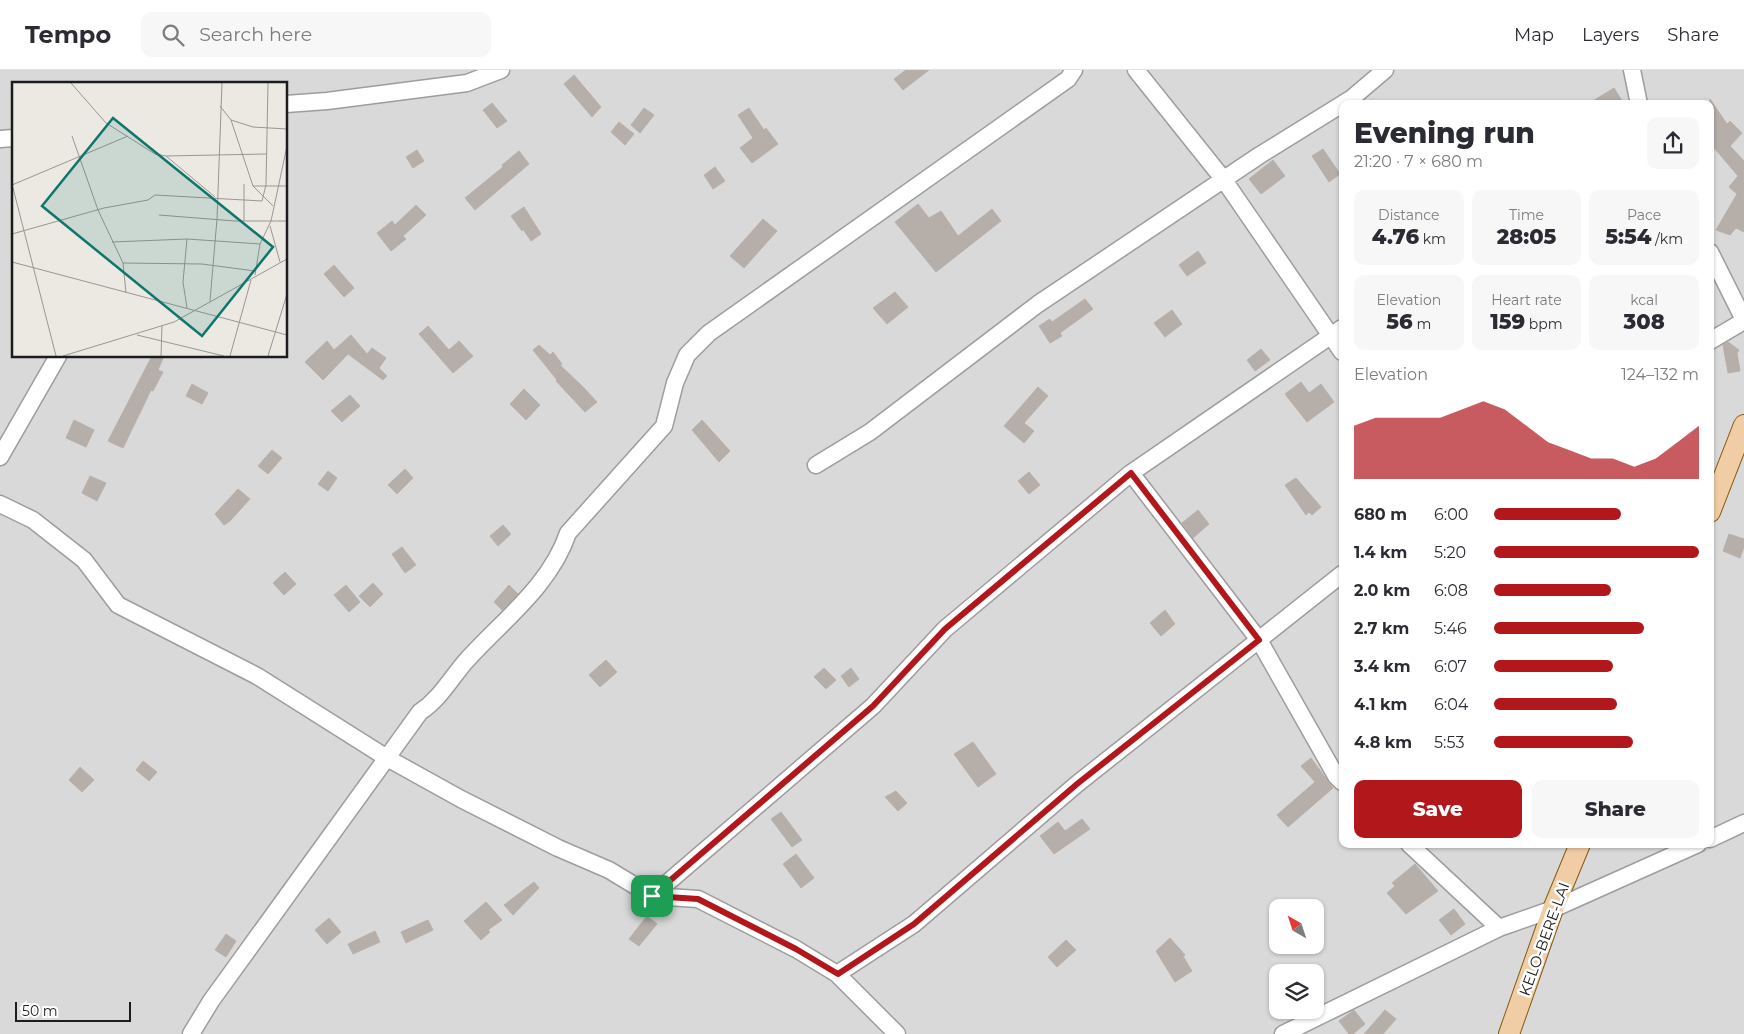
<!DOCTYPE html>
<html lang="en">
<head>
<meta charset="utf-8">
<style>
  :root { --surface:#fff; --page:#f7f7f7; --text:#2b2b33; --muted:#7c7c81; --line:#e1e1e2; --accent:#b2171c }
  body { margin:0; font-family:Montserrat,sans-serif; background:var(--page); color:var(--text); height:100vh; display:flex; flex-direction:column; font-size:19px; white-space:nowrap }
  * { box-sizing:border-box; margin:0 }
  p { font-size:16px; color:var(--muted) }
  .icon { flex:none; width:28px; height:28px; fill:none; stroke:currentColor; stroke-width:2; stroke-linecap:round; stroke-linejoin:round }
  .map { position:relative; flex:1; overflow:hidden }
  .drawer { position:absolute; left:1339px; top:30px; width:375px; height:748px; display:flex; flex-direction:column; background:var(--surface); border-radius:10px; box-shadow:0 1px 4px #0004 }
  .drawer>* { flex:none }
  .needle { width:32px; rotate:321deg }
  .fabs { position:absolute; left:1269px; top:829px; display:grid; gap:10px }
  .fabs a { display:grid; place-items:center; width:55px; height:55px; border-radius:10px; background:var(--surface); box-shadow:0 1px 4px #0004; font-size:25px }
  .scale { position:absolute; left:15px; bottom:12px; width:116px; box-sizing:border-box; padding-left:5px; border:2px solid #1c1c1c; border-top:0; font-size:14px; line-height:18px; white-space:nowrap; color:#1c1c1c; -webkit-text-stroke:4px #fff; paint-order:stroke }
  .pin { position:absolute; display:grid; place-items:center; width:42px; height:42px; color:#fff; margin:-21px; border-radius:10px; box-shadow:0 2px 8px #0006 }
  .round { display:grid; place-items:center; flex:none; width:52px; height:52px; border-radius:10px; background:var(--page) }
  .headline { display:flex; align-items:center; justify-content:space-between; height:85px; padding:0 15px }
  h1 { font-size:28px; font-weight:800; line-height:38px }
  .figures { display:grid; grid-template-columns:repeat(3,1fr); gap:8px; height:85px; padding:5px 15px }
  .figures div { display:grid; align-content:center; border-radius:10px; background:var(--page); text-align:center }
  .figures b { font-size:21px; font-weight:800 }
  .figures small { font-size:14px; font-weight:400 }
  .figures p { font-size:14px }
  .chart { height:140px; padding:10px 15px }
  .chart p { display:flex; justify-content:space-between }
  .chart svg { width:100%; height:90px; margin-top:5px; fill:var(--accent); opacity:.7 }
  .primary-button { display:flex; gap:10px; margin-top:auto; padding:10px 15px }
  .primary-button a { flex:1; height:58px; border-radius:10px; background:var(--accent); color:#fff; font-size:20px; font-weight:800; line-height:58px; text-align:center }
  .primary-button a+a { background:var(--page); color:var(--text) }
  ul { padding:0 15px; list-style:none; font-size:16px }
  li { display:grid; grid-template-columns:80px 60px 1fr; align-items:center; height:38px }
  li i { height:12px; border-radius:6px; background:var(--accent) }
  header { display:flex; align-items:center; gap:30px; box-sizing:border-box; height:70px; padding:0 25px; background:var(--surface); border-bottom:1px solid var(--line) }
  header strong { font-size:24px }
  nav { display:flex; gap:28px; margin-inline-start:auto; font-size:18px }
  .search { width:350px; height:45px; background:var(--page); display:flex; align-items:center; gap:12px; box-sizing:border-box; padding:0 18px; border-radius:10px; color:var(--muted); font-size:19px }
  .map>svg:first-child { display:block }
</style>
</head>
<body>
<header>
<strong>Tempo</strong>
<div class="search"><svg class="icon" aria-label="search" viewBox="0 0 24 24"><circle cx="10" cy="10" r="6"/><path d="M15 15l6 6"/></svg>Search here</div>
<nav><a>Map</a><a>Layers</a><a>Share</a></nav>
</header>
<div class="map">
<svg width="1744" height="964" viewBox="0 0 1744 964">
  <rect width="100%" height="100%" fill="#ece9e3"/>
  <!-- residential -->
  <path fill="#dad9d9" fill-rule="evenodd" d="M0,0H1744V964H0ZM14,14H286V286H14ZM1342,34H1710V774H1342ZM1278,838H1315V875H1278ZM1278,902H1315V940H1278Z"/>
  <!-- building -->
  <path fill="#b5aea9" stroke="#bcb0a8" d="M906,0H929L903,20L894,9Z
    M574,5L601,37L592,47L564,14Z
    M1614,18L1624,34H1588Z
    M1710,29L1727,54L1730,51L1742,63L1730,76L1744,91V162L1736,158L1730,165L1716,160L1737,124L1729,117L1738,106L1710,73Z
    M492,33L507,51L497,58L483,40Z
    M644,38L654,45L640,63L631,55Z
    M749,38L764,60L766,58L778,74L752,93L740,78L753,68L738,45Z
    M619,52L634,64L625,75L611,62Z
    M1323,79L1340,104L1329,112L1312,86Z
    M417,80L424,91L413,98L406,87Z
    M519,81L529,94L475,140L465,128L503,97L502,95Z
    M1273,90L1285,106L1261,124L1249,109Z
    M715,97L725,111L713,119L704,105Z
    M918,134L929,148L941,141L958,166L992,139L1001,151L936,202L895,152Z
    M416,135L426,145L403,166L406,169L391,181L377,163L392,151L395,155Z
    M524,137L541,164L531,171L523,159L522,161L511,146Z
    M763,149L777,161L744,198L730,186Z
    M1198,181L1206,193L1187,206L1179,195Z
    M334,195L354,218L344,227L324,204Z
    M895,222L908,237L887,254L873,238Z
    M1085,229L1093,239L1060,263L1062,266L1050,273L1039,256L1050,249L1052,252Z
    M1172,240L1182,254L1165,267L1154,253Z
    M428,256L449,280L459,271L473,286L453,303L419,264Z
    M351,265L367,284L372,278L386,288L379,298L387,306L383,310L348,284L323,310L305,292L327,271L334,280Z
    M1728,272L1739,280L1737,283L1740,301L1728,303L1723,275Z
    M539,275L550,285L553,282L562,294L560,295L583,317L597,332L585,342L556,311L557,310L533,280Z
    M1261,279L1270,290L1255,301L1247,290Z
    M152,286H164L158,300L163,302L153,321L151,320L123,378L108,371Z
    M1301,312L1309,323L1321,314L1334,332L1307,352L1285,324Z
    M192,314L208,323L202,334L186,326Z
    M1038,317L1048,326L1024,353L1034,361L1024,373L1004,356Z
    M524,319L540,335L526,350L510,334Z
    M350,325L360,336L342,352L331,341Z
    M74,350L94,360L86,377L66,368Z
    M702,350L730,381L719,392L692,360Z
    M272,380L282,388L268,404L258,396Z
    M405,399L413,408L397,424L388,415Z
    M328,401L337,408L328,421L318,414Z
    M1029,402L1040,415L1029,424L1018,411Z
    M90,406L106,413L97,431L82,423Z
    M1296,408L1321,437L1312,445L1309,442L1306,445L1285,415Z
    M238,419L250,429L230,451L224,455L215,444Z
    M1198,440L1209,454L1193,468L1182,453Z
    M503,455L511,464L498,476L490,466Z
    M1729,464L1744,469V477L1740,488L1723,481Z
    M402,477L416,495L405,503L392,484Z
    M285,502L296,514L284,525L273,513Z
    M373,513L383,524L370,537L359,526Z
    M346,515L360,532L349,542L334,525Z
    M509,515L518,524L502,540L494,532Z
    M1165,540L1175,554L1161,566L1150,553Z
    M606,590L617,602L600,617L589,605Z
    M824,598L836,610L826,619L814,607Z
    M851,598L859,609L849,617L841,606Z
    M973,672L996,704L978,717L954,684Z
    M1311,688L1333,718L1288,757L1277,745L1315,712L1301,696Z
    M143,691L157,702L149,711L136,700Z
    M80,697L94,710L82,722L69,710Z
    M896,721L907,733L898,741L885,727Z
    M781,742L802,770L792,777L771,749Z
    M1082,749L1090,759L1054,784L1040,766L1058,752L1065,761Z
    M796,784L814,808L801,818L783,794Z
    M1415,794L1438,821L1406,844L1387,823L1395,816L1392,813Z
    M534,812L539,818L513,845L504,835Z
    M486,832L502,850L488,860L490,862L481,870L464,851Z
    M1454,839L1465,854L1451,865L1439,850Z
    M647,846L657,854L639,876L629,869Z
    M329,848L341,862L327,874L315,860Z
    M428,850L433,860L406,873L401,862Z
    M375,861L380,872L353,884L348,874Z
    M226,864L236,871L226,887L215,880Z
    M1170,868L1185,885L1183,886L1192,901L1175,912L1156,881Z
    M1066,870L1076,880L1057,897L1048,887Z
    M1354,940L1365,954L1353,964H1349L1339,951Z
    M1385,940L1396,949L1383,964H1364Z"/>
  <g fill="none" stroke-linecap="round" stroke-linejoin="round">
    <!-- minor casing -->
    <g stroke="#9d9d9d" stroke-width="19">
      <path id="minor" d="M1136,0L1224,110L1342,282
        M1632,0L1639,34
        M286,34L327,31L467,13L501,0
        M0,69L14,68
        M1710,182L1744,250
        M1710,271L1744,251
        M0,387L58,286
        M816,395L870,362L1038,234L1260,85L1352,28L1385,0
        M1131,403L1259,570L1336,706L1342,712
        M0,434L33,450L84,490L118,535L257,606L387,688L461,729L558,778L609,800L652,826L698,829L796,879L837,904L897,964
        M1710,769L1744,753
        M1409,774L1499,858
        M652,826L873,636L945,559L1131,403L1342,258
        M837,904L914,854L1077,714L1342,504
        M191,964L211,931L420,642C440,629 451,608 466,591C503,550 550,516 568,463L664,356L675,313L687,285L709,263L1068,9L1074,0
        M1283,964L1499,858L1553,839L1698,774"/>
    </g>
    <!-- major casing -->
    <g stroke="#845a11" stroke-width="22">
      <path id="major" d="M1710,442L1744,355
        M1509,964L1553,839L1580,774"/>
    </g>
    <!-- minor -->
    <use href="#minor" stroke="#fff" stroke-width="16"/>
    <!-- major -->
    <use href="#major" stroke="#f0cda5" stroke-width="20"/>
  </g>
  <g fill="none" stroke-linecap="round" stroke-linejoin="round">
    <!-- route casing -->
    <g stroke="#fff" stroke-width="10">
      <path id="route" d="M1131,403L1259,570L1077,714L914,854L838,904L796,879L698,829L652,826L873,636L945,559Z"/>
    </g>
    <!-- route -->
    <use href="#route" stroke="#b2171c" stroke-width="6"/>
  </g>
  <g text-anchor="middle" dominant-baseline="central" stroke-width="5" stroke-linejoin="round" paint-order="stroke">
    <!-- street labels -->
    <g font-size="15" fill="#1c1c1c" stroke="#fff">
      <text transform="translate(1544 869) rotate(-70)">KELO-BERE-LAI</text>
    </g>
  </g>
  <!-- overview -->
  <g transform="translate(12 12)">
    <rect width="275" height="275" fill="#ece9e3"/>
    <path fill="none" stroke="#999793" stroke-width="1" d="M59,1L94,41L143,72L154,74L203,115M208,24L219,38L241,104L261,124M219,38L241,45L275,47M60,54L86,128L111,181L114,211M154,74L254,72M0,102L44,274M0,103L116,54M241,104H275M147,133L223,139H275M232,139V102M258,144L268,180M0,152L92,126L136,118L143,113L250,119L254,103L256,1M100,160L175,157L248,162M0,180L275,253M111,181L190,182L243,189M243,193L248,162L259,139L275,64M198,219L205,137L210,1M175,226L171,200L175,157M125,253L212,274M51,274L162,240L275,177M149,274L150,244M218,274L239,198M256,274L275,212"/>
    <path fill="#0f766e" fill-opacity="0.15" stroke="#0f766e" stroke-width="2.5" d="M101,36L261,165L190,254L30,124Z"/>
    <rect width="275" height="275" fill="none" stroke="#1c1c1c" stroke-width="2.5"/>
  </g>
</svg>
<div class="fabs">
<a><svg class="needle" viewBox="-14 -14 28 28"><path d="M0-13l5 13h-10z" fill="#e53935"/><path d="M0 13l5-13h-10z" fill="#7c7c81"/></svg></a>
<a><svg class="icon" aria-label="layers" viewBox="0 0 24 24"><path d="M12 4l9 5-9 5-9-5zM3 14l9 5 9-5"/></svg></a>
</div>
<div class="scale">50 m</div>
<div class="pin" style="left:652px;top:826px;background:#1e9e55"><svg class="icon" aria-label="arrive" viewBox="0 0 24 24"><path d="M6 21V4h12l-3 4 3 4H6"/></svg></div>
<section class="drawer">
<div class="headline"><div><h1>Evening run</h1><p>21:20 · 7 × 680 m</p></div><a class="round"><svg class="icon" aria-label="share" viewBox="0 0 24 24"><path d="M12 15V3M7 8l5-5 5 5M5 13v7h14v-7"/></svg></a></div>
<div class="figures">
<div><p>Distance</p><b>4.76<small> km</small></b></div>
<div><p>Time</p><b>28:05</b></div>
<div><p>Pace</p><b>5:54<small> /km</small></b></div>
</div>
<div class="figures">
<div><p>Elevation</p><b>56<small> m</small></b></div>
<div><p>Heart rate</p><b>159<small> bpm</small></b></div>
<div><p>kcal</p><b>308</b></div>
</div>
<div class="chart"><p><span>Elevation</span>124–132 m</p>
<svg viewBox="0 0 160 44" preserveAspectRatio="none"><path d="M0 44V18L10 14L20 14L30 14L40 14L50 10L60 6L70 10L80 18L90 26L100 30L110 34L120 34L130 38L140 34L150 26L160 18V44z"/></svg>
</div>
<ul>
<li><b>680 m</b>6:00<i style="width:62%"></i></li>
<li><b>1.4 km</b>5:20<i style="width:100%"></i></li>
<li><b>2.0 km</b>6:08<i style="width:57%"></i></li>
<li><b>2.7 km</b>5:46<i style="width:73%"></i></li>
<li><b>3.4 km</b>6:07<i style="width:58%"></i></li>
<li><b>4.1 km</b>6:04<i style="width:60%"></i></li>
<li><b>4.8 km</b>5:53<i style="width:68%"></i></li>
</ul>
<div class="primary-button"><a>Save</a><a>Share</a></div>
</section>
</div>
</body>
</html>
